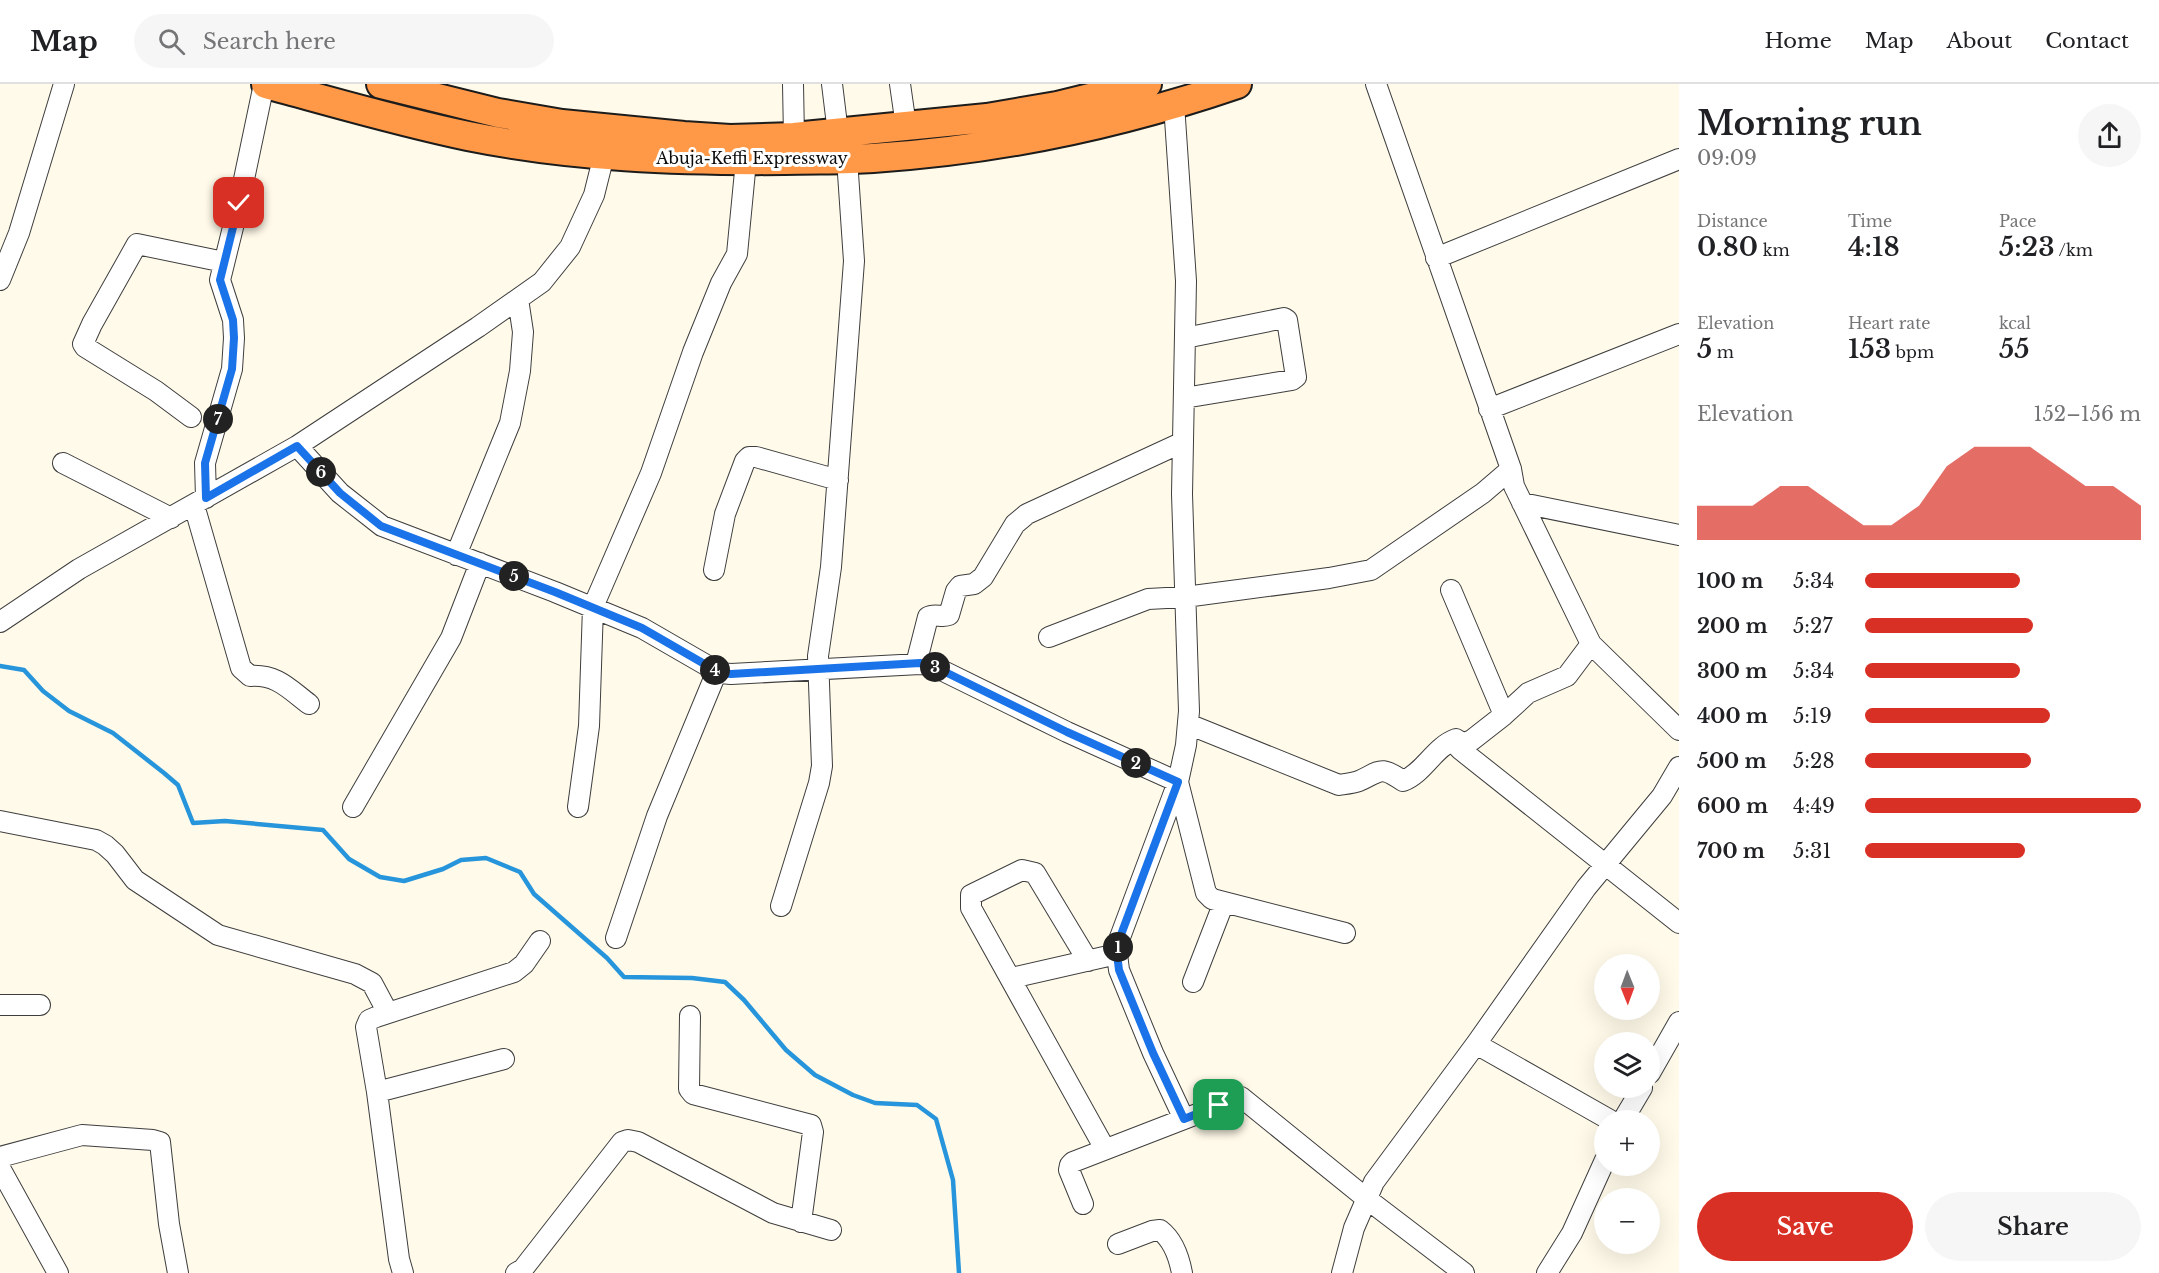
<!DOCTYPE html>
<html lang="en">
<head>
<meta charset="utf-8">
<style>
  :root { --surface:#fff; --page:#f6f6f6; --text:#202124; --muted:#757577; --line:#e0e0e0; --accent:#d93025 }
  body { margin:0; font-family:"Libre Baskerville",serif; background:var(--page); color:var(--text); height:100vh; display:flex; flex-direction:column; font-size:22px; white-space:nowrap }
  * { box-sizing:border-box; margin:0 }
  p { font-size:20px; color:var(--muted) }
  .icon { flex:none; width:33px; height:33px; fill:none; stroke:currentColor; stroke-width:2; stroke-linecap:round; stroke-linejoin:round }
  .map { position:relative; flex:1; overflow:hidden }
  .drawer { display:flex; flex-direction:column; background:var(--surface); width:480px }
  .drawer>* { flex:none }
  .needle { width:39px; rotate:179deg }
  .buttons { position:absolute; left:1594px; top:870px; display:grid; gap:12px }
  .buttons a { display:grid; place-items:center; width:66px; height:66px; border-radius:50%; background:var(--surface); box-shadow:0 6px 24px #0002; font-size:30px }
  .pin { position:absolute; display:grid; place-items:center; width:51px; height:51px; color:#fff; margin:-26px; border-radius:12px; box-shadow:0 3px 9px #0006 }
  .km { position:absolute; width:30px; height:30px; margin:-15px; border-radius:50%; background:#222; color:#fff; font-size:16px; line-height:30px; text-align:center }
  .round { display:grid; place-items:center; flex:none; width:63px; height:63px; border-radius:32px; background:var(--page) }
  .overview { display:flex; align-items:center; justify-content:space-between; height:102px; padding:0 18px }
  h1 { font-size:33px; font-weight:600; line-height:45px }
  .stats { display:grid; grid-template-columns:repeat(3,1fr); gap:9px; height:102px; padding:6px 18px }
  .stats div { display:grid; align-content:center }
  .stats b { font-size:26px; font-weight:600 }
  .stats small { font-size:16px; font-weight:400 }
  .stats p { font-size:16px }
  .chart { height:168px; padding:12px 18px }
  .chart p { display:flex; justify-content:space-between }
  .chart svg { width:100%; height:108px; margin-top:6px; fill:var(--accent); opacity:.7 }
  .cta { display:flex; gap:12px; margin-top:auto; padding:12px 18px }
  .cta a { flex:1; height:69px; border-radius:36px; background:var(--accent); color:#fff; font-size:24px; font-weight:600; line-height:69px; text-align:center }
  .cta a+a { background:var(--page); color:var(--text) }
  ul { padding:0 18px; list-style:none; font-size:20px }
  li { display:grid; grid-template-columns:96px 72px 1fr; align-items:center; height:45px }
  li i { height:15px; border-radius:8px; background:var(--accent) }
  header { display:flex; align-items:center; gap:36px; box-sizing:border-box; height:84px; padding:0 30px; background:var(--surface); border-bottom:2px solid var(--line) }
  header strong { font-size:28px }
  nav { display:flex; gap:33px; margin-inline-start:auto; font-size:21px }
  .search { width:420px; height:54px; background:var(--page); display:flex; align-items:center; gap:15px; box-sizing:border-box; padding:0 21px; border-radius:33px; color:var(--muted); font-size:22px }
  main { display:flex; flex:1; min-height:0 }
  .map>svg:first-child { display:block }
</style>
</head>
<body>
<header>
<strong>Map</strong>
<div class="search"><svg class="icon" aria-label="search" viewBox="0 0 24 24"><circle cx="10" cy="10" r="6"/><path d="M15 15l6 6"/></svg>Search here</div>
<nav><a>Home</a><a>Map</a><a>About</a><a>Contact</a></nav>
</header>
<main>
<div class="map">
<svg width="1679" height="1189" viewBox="0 0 1679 1189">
  <rect width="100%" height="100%" fill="#fffae9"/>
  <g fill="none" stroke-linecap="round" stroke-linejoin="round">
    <!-- stream -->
    <path stroke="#2795db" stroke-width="4.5" d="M0,582L24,586L43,607L69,627L113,649L164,689L178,701L193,739L225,737L323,746L349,775L380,793L404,797L443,785L461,776L486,774L520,788L534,810L607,874L624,893L692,894L725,898L744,916L786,966L815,991L853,1011L875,1019L917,1021L936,1035L953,1096L959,1189"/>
    <!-- minor casing -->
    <g stroke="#3e3e3e" stroke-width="22">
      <path id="minor" d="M793,0L794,53
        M832,0L838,49
        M900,0L906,42
        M1376,0L1511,385L1514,402L1591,560L1679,646
        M1174,20L1186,197L1182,410L1189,627L1186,661L1178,698L1119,856L1117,870L1119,886L1153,969L1184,1035
        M1436,174L1679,75
        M0,196L19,149L64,0
        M1184,314L1292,296L1296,293L1287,236L1284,234L1185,254
        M1489,325L1679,250
        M191,333L156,307L85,263L83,260L92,240L137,160L224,178
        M297,362L340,409L382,442L555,508L642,544L720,589L731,590L920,580L931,581L1067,648L1178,698L1206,809L1212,815L1345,849
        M63,379L171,434
        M206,414L205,379L232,285L234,254L233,236L220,196L239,119L264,0
        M1522,419L1679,451
        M194,421L241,584L250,592C277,590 289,605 309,620
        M456,471L510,339L520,287L523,248L518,215
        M714,486L725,430L745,377L749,373H756L838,396
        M1451,506L1504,631
        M0,538L79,485L297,362L478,243L542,198L570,163L594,111L604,71
        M1049,553L1148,515L1185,513L1329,494L1371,486L1483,409L1511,385
        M916,580L928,533C935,529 942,534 949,531L956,507L960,502L974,500L983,493L1015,440L1027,430L1183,358
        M1188,640L1339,701C1345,700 1353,699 1359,697C1381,687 1380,681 1403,697C1424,689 1434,663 1456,655L1462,660L1472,656L1504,631L1528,609L1567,592L1591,560
        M1452,657L1461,666L1679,839
        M353,723L451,554L480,479
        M578,723L589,642L593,523L651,389L693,268L721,199L737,170L746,77
        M0,737L96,756L105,761L115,770L135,796L218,851L355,890L372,899L388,929
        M781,822L819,699L822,682L818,572L831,483L854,177L847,75
        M616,854L657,732L717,587
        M1088,877L1035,789L1022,786L971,811V824L1105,1065
        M1012,894L1117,870
        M1193,898L1224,818
        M0,921H40
        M690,932L689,1005L693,1010L811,1041L813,1048L801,1138
        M1476,960L1610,1036
        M1650,989L1679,938
        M377,1008L504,975
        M1623,1036L1642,1004
        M0,1073L82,1051L153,1056L160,1058L169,1140L178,1189
        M0,1084L58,1189
        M1083,1120L1069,1086L1070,1081L1073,1078L1241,1013L1367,1115L1464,1189
        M1118,1160L1152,1147L1160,1146C1173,1156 1179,1173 1182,1189
        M403,1189L399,1175L377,1008L366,943L369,936L376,933L514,888L524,880L540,857
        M516,1189L523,1185L622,1058L628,1056L638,1058L773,1129L831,1146
        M1342,1189L1354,1144L1374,1098L1476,960L1586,804L1662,712L1679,683
        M1547,1189L1572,1149L1605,1076"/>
    </g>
    <!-- highway casing -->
    <g stroke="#1c1c1c" stroke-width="32">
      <path id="highway" d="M266,0C333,18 400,38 468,52C572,73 678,77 784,76C814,75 843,76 873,74C997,66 1120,40 1237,0
        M381,0L498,29L562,40L684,52L730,55L794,53L987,34L1057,22L1147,0"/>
    </g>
    <!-- minor -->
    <use href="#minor" stroke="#fff" stroke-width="20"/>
    <!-- highway -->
    <use href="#highway" stroke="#ff9947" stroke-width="28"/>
  </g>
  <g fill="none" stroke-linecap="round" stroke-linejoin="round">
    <!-- route casing -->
    <g stroke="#fff" stroke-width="12">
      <path id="route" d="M239,119L220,196L233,236L234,254L232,285L205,379L206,414L297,362L340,409L381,442L555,508L642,544L720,589L731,590L920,579L931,581L1067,648L1178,698L1119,856L1117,870L1119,886L1153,969L1184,1035L1219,1021"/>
    </g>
    <!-- route -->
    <use href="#route" stroke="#1a73e8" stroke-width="8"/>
  </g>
  <g text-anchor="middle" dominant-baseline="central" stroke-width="6" stroke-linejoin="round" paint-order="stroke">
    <!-- street labels -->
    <g font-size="16" fill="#0b0b0b" stroke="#fff">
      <text x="752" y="74">Abuja-Keffi Expressway</text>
    </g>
  </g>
</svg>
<div class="buttons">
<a><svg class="needle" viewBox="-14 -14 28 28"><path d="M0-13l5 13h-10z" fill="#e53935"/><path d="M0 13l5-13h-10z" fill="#757577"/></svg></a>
<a><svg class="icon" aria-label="layers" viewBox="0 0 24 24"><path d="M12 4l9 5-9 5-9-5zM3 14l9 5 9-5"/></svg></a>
<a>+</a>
<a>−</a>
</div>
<div class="pin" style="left:1219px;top:1021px;background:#1e9e55"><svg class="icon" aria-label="arrive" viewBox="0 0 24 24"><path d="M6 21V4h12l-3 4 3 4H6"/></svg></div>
<div class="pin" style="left:239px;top:119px;background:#d93025"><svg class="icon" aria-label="check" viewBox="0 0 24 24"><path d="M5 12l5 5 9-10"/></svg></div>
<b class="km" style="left:1118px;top:863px">1</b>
<b class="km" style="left:1136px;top:679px">2</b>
<b class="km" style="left:935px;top:583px">3</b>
<b class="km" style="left:715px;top:586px">4</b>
<b class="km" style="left:514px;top:492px">5</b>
<b class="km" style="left:321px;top:388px">6</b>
<b class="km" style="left:218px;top:335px">7</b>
</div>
<section class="drawer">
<div class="overview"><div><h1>Morning run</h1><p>09:09</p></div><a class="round"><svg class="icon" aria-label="share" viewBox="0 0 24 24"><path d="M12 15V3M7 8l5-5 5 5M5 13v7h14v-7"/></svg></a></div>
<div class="stats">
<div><p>Distance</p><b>0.80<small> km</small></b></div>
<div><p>Time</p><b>4:18</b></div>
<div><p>Pace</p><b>5:23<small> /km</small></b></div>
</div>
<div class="stats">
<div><p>Elevation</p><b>5<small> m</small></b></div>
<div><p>Heart rate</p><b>153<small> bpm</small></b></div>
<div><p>kcal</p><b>55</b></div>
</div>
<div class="chart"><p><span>Elevation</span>152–156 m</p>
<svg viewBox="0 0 160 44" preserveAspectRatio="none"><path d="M0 44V30L10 30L20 30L30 22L40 22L50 30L60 38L70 38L80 30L90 14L100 6L110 6L120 6L130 14L140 22L150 22L160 30V44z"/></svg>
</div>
<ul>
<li><b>100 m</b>5:34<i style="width:56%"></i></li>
<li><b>200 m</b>5:27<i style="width:61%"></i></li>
<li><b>300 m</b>5:34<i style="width:56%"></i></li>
<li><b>400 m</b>5:19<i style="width:67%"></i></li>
<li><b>500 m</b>5:28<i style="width:60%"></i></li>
<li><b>600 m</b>4:49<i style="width:100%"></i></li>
<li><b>700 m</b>5:31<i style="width:58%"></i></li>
</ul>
<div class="cta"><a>Save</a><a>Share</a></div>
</section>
</main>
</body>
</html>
